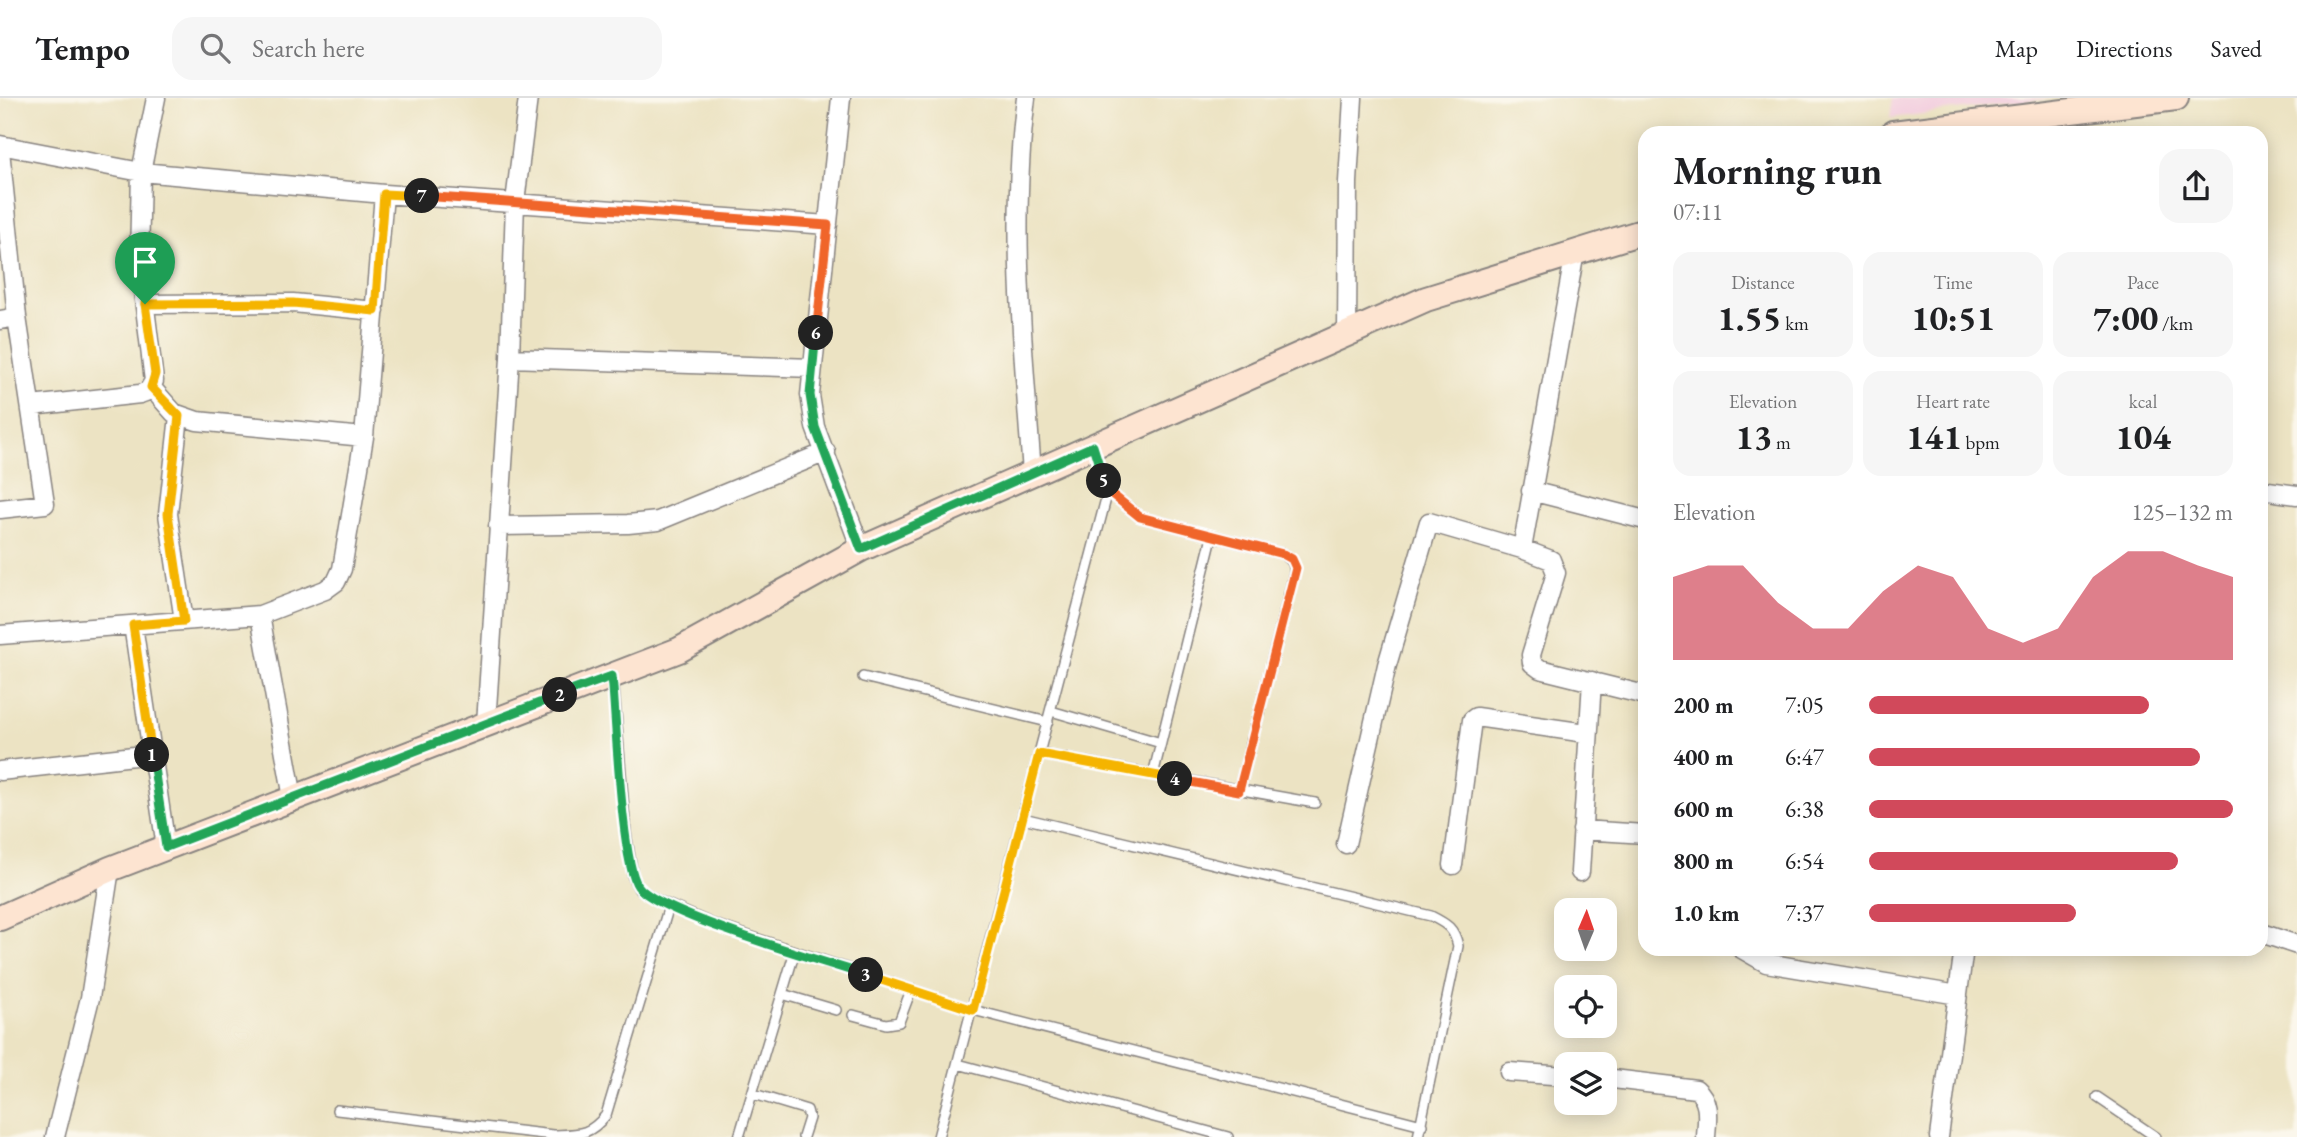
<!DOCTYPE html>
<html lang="en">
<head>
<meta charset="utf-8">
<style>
  :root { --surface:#fff; --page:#f6f6f6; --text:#202124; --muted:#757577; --line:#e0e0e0; --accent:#d1495b }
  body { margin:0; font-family:"EB Garamond",serif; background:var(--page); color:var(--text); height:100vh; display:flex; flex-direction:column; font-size:26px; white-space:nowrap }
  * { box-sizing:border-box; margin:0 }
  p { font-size:23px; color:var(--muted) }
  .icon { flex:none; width:38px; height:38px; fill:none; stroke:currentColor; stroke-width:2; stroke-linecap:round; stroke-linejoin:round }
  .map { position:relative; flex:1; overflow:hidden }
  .panel { position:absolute; left:1638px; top:28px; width:630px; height:830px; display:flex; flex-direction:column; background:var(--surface); border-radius:21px; box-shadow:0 4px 18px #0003 }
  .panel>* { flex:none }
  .needle { width:46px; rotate:2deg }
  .fabs { position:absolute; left:1554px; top:800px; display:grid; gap:14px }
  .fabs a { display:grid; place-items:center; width:63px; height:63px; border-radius:14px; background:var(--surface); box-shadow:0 4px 18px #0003; font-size:35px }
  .pin { position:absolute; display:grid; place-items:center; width:60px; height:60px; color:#fff; margin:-72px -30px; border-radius:50% 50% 50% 0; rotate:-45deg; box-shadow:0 0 7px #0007 }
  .pin .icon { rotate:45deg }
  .km { position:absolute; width:35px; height:35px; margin:-18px; border-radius:50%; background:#222; color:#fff; font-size:19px; line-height:35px; text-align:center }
  .round { display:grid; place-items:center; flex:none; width:74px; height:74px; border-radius:21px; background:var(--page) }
  .headline { display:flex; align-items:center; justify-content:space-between; height:119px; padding:0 35px }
  h1 { font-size:38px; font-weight:700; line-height:52px }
  .metrics { display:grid; grid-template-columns:repeat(3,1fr); gap:10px; height:119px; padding:7px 35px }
  .metrics div { display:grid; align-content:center; border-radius:18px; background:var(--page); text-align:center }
  .metrics b { font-size:35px; font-weight:700 }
  .metrics small { font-size:19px; font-weight:400 }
  .metrics p { font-size:19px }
  .chart { height:196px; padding:14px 35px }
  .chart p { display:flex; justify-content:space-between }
  .chart svg { width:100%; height:126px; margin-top:7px; fill:var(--accent); opacity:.7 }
  ul { padding:0 35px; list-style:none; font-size:23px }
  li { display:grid; grid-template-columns:112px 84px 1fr; align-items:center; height:52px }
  li i { height:18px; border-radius:9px; background:var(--accent) }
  header { display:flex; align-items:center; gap:42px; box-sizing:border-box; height:98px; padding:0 35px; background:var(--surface); border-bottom:2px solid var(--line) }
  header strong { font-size:33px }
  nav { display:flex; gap:38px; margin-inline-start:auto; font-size:24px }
  .search { width:490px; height:63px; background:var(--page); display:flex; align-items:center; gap:18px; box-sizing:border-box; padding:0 24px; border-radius:21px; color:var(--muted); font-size:26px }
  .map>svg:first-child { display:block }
</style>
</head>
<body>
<header>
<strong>Tempo</strong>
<div class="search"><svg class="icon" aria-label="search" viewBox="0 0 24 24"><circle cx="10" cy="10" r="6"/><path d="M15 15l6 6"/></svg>Search here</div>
<nav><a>Map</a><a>Directions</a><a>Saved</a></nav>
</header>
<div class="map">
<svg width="2297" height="1039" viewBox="0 0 2297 1039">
  <rect width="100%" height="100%" fill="#fbf7ec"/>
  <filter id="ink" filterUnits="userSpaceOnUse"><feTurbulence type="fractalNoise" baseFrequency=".0143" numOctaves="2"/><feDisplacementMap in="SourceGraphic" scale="14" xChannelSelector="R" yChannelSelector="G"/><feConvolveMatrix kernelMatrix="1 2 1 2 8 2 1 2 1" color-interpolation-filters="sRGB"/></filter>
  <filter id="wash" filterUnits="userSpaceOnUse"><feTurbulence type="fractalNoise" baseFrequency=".00686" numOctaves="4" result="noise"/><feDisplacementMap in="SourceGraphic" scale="28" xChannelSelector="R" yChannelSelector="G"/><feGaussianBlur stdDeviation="1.57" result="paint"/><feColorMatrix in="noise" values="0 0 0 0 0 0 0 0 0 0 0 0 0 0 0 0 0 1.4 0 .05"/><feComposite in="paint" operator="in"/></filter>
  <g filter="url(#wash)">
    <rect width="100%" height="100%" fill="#ece3c3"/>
    <!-- built -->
    <path fill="#f3cfdf" d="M1893,0H2054L1890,20Z"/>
  </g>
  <g filter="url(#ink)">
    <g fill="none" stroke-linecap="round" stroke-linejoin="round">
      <!-- lane casing -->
      <g stroke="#87827f" stroke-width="12">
        <path id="lane" d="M1093,350L1108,393L1140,419L1283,456C1294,463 1296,468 1293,480L1239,693
          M613,579L626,735L633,779L639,791L657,802L713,826L973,912L1422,1027
          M863,579L1048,624
          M1051,613L1161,645
          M1039,656L1315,705
          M1153,677L1212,439
          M1023,720L1431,818C1447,826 1454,830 1458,848L1418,1039
          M782,896L836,912
          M853,917L886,926L899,924L911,892
          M958,966L1228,1039
          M754,996L807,1012L809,1020L803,1039
          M2097,999L2156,1039
          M337,1012L553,1037C579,1036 589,1038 606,1017L669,808
          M739,1039L795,853
          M938,1039L1108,393"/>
      </g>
      <!-- street casing -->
      <g stroke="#87827f" stroke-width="21">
        <path id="street" d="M841,0L810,297L815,329L861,451
          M1026,0C1010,124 1023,251 1032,375
          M0,47L141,74L384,96L828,127
          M0,52L17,219L45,406L0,411
          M145,206L293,205L375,213
          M0,222L17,219
          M1347,236L1348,84L1353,0
          M510,260L813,270
          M151,289L174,315L197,323L364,339
          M31,308L140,296L148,293L154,283L139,161L141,74L156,0
          M179,318L168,416L184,523
          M2261,392L2297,397
          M1531,393L1645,422
          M498,428L628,426L658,423L826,354
          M1522,451L1551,462L1556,475L1531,557L1532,565L1540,571L1645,597
          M260,517L293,700
          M133,527L166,749
          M0,537L260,517L325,492L336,484L342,471L364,339L384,96
          M486,626L510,260L515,104L528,0
          M0,673L152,656
          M1582,732L1645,736
          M1346,746L1387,567L1429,424L1522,451L1575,154
          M1453,767L1472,622L1476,619L1586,635
          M1580,774L1592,583
          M2261,835L2297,847
          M1740,850L1766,865L1958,897
          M1509,974L1566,978
          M1605,980L1696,991C1711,1004 1707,1021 1706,1039
          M55,1039L90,900L110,771
          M1939,1039L1964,850"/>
      </g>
      <!-- secondary casing -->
      <g stroke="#87827f" stroke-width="28">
        <path id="secondary" d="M1893,35L2176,0
          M0,820L110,771L679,552L861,451L1426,201L1645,133"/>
      </g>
      <!-- lane -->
      <use href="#lane" stroke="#fff" stroke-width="9"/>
      <!-- street -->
      <use href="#street" stroke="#fff" stroke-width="18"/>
      <!-- secondary -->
      <use href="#secondary" stroke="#fde4d1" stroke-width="24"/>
    </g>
  </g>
  <g fill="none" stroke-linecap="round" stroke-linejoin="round" filter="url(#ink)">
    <!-- split-1 casing -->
    <g stroke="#fff" stroke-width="14">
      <path id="split-1" d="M145,206L155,276L151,289L179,318L168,416L184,523L133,527L152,657"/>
    </g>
    <!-- split-2 casing -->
    <g stroke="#fff" stroke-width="14">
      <path id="split-2" d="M152,657L166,749L560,597"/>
    </g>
    <!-- split-3 casing -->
    <g stroke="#fff" stroke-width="14">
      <path id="split-3" d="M560,597L612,578C616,615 621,765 638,788C658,816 825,864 866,877"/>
    </g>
    <!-- split-4 casing -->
    <g stroke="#fff" stroke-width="14">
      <path id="split-4" d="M866,877L973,912L1039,656L1175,681"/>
    </g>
    <!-- split-5 casing -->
    <g stroke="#fff" stroke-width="14">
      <path id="split-5" d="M1104,383L1108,393L1140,419L1283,456L1292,461L1296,470L1239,693L1175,681"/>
    </g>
    <!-- split-6 casing -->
    <g stroke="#fff" stroke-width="14">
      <path id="split-6" d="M816,235L810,297L815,329L861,451L1093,348L1104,383"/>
    </g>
    <!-- split-7 casing -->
    <g stroke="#fff" stroke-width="14">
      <path id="split-7" d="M422,98L828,127L816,235"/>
    </g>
    <!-- split-8 casing -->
    <g stroke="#fff" stroke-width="14">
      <path id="split-8" d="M145,206L293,205L375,213L384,96L422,98"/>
    </g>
    <!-- split-1 -->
    <use href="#split-1" stroke="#f5b400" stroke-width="9"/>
    <!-- split-2 -->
    <use href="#split-2" stroke="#22a559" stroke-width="9"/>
    <!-- split-3 -->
    <use href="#split-3" stroke="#22a559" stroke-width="9"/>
    <!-- split-4 -->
    <use href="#split-4" stroke="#f5b400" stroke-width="9"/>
    <!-- split-5 -->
    <use href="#split-5" stroke="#f0652b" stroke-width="9"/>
    <!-- split-6 -->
    <use href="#split-6" stroke="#22a559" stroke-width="9"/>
    <!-- split-7 -->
    <use href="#split-7" stroke="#f0652b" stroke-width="9"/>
    <!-- split-8 -->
    <use href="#split-8" stroke="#f5b400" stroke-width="9"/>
  </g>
</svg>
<div class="fabs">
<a><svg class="needle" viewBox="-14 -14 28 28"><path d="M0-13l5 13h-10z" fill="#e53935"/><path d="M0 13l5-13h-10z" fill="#757577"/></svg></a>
<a><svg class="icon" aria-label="locate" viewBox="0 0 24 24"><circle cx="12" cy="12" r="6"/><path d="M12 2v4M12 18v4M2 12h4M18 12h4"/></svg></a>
<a><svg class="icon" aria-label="layers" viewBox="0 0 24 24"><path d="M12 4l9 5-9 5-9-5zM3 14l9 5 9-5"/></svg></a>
</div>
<div class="pin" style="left:145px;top:206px;background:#1e9e55"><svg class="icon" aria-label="arrive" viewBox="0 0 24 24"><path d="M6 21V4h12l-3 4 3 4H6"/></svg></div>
<b class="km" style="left:152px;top:657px">1</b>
<b class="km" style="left:560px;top:597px">2</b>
<b class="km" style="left:866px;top:877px">3</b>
<b class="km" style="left:1175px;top:681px">4</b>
<b class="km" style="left:1104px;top:383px">5</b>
<b class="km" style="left:816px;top:235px">6</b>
<b class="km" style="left:422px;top:98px">7</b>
<section class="panel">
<div class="headline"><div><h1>Morning run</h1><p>07:11</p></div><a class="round"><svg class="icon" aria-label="share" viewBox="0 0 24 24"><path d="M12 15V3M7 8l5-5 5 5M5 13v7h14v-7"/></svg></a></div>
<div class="metrics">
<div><p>Distance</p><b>1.55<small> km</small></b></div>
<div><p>Time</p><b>10:51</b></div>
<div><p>Pace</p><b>7:00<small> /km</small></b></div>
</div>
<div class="metrics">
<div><p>Elevation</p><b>13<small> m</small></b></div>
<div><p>Heart rate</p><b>141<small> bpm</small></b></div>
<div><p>kcal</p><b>104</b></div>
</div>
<div class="chart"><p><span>Elevation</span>125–132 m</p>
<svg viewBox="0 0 160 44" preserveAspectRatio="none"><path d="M0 44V15L10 11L20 11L30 24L40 33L50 33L60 20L70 11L80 15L90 33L100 38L110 33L120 15L130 6L140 6L150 11L160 15V44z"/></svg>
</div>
<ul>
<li><b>200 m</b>7:05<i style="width:77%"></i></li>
<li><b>400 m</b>6:47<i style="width:91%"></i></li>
<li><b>600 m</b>6:38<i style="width:100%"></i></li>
<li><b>800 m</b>6:54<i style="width:85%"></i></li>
<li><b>1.0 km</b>7:37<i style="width:57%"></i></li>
</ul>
</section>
</div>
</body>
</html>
